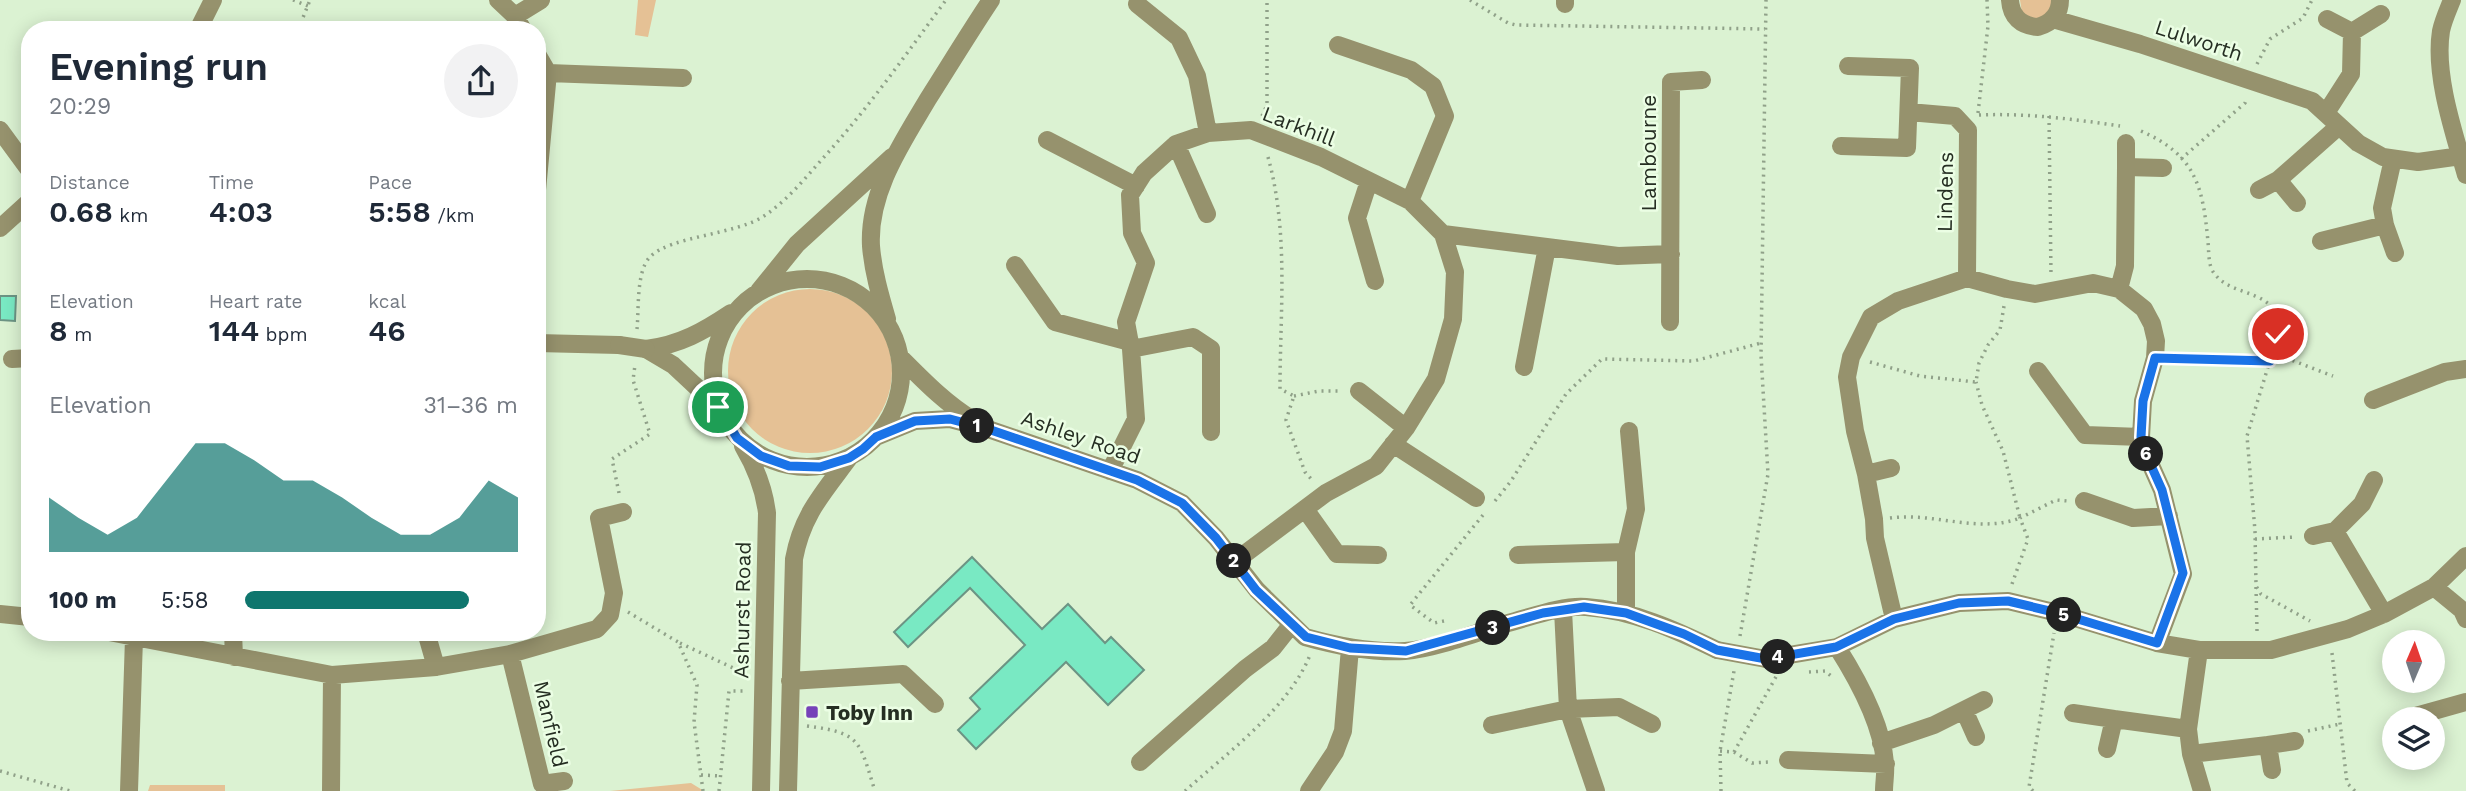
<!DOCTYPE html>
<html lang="en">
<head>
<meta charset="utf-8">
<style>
  :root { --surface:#fff; --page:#f2f2f3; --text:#1f2937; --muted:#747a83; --accent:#0f766e }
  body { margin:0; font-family:"Work Sans",sans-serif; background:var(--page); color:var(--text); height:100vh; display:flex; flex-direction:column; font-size:26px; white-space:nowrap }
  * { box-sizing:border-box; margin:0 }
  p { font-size:23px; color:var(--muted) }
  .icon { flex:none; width:38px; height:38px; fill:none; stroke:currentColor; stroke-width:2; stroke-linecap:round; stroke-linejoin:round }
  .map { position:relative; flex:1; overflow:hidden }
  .sheet { position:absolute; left:21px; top:21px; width:525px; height:620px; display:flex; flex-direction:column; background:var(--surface); border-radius:28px; box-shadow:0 4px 18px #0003 }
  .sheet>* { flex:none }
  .needle { width:46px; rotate:2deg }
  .tools { position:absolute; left:2382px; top:630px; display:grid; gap:14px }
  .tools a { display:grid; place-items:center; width:63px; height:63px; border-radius:50%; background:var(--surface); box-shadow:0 4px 18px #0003; font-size:35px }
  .pin { position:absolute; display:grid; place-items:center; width:60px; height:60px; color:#fff; margin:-30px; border:4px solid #fff; border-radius:50%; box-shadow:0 2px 7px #0007 }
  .km { position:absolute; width:35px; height:35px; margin:-18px; border-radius:50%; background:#222; color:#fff; font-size:19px; line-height:35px; text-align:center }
  .round { display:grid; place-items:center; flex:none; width:74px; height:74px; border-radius:37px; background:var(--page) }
  .head { display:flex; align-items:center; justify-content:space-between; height:119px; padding:0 28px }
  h1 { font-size:38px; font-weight:600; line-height:52px }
  .figures { display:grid; grid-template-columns:repeat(3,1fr); gap:10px; height:119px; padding:7px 28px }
  .figures div { display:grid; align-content:center }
  .figures b { font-size:30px; font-weight:600 }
  .figures small { font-size:19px; font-weight:400 }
  .figures p { font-size:19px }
  .chart { height:196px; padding:14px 28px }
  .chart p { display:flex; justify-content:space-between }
  .chart svg { width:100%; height:126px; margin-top:7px; fill:var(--accent); opacity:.7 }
  ul { padding:0 28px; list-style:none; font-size:23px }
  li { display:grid; grid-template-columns:112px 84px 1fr; align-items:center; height:52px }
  li i { height:18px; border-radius:9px; background:var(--accent) }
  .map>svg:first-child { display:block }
</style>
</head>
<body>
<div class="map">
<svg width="2466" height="791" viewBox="0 0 2466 791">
  <rect width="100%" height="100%" fill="#dbf2d2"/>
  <!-- green -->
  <path fill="#e5c195" d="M638,0H656L648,37L635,35Z
    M2020,0H2053V6L2043,19H2031L2022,13Z
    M728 371a82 82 0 1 1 164 0a82 82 0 1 1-164 0Z
    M691,783L704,791H610Z
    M150,785H225V791H148Z"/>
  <!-- building -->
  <path fill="#79e9c3" stroke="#6c9484" stroke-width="2" d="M0,296H16L15,321L0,320Z
    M972,557L1042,629L1068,604L1105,643L1111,637L1144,670L1108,705L1066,662L976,749L958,730L980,709L970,698L1025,645L970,588L908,647L894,632Z"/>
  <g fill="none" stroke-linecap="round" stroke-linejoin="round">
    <!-- path -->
    <path stroke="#90a189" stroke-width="3.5" stroke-dasharray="2 5" stroke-linecap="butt" d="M293,0L308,6
      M1470,0L1508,23L1516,25L1765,29
      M298,30L310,0
      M2257,64L2270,39L2303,18L2312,0
      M1978,113L1988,26L1987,0
      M1979,115C2027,113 2073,119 2120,126
      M1262,116L1267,105V0
      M2049,116L2051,275
      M2141,131C2196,155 2203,187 2208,242C2209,251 2208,266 2214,273C2233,300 2282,286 2278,334L2247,436L2255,531L2256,586L2261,594L2310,621
      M1268,157C1289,233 1280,311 1280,389L1294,396L1286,420L1305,472L1313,481
      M2181,159L2245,103L2247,98
      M637,329C639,310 636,271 650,257C670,236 735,235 764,216C788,200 806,177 825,156C869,107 907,53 946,0
      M2273,353L2333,376
      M2172,359L2269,361
      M1870,362L1920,376L1976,382L1979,363L1988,345L2000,330L2004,306
      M1294,396L1319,391H1340
      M619,493L612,459L650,434L633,380L635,365
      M1495,501L1511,481L1566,394L1602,359L1694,361L1761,343
      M1890,518C1934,512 1978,534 2020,518L2003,451L1982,405L1976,382
      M2255,539L2295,537
      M2012,584L2028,539L2020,518L2056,500L2068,501
      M2256,587L2257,631
      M628,612L678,642L697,685L694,722L703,791
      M1444,621L1434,623L1410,605L1483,515
      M1740,636L1768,474L1761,355L1766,0
      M680,643L746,674
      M2332,653L2347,783L2355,791
      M1809,672L1825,671L1831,676
      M807,726C862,733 859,741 875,791
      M2308,731L2340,724
      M1720,751L1734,752L1752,763L1770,762
      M1734,752L1777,675
      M0,771L70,791
      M701,775L720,776
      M719,791L729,691H747
      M1185,791C1227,753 1289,708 1310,655
      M1721,791L1720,751L1734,671
      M2033,791L2029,787L2054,633"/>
    <!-- minor -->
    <path stroke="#96926d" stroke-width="18" d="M498,0L515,16L523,30
      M1565,0V4
      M2010,0C2011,17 2021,26 2038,27C2051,23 2060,15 2060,0
      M2452,0C2448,10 2443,21 2441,31C2434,75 2454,133 2466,175
      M1137,4L1179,38L1197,76L1208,133
      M515,16L541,0
      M2053,19L2140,44L2312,101L2358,143L2383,157L2418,162L2461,156
      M2327,19L2352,32L2381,14
      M198,30L213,0
      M1338,45L1411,70L1433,86L1445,116L1410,201
      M537,54L548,73L537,190
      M548,73L683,78
      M1909,112L1955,116L1968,130L1967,278
      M2326,113L2351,74L2352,32
      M0,130L30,171
      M1047,140L1136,186
      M2126,143V167L2163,168
      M1176,144L1207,214
      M1841,146L1907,148L1910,68L1848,66
      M2393,159L2382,208L2385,225L2395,253
      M2278,180L2339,126
      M1369,181L1357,218L1375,281
      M2259,190L2278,180L2297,203
      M0,228L30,201
      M1443,234L1618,256L1671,254
      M2321,241L2385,225
      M1015,265L1055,322L1130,342
      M713 373a94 94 0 1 1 188 0a94 94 0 1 1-188 0Z
      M2119,289L2125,266L2126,167
      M759,291L797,244L892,157
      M887,319C880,295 873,271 871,246C868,192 902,143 928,99C949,66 969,33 991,0
      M1670,322L1671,82L1702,80
      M537,343L619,345
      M646,349C680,345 704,331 731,313
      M646,349L673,365L718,407
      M1131,349L1193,337L1211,349V432
      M900,357C923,380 945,403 973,420
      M12,359L30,358
      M1524,367L1547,247
      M2038,371L2085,435L2141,437
      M1359,391L1406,428
      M2373,400L2445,372L2466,369
      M876,437L915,421L950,419L988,429L1137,480L1182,503L1216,538L1257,590L1305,637C1337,646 1372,653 1405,651C1434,649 1479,632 1508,623C1531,617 1563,605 1586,607C1632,610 1676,630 1717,650
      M1393,444L1476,498
      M743,446C756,468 764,488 767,513L761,791
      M1891,468L1866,474L1855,431L1847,377L1851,357L1871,317L1898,301L1967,278L2007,289L2035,294L2093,283L2119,289L2144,309L2152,324L2156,341L2155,358L2143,401L2141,437L2145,452L2162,490L2183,574L2157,643
      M1110,471L1136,419L1131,349L1126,322L1146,263L1132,233L1130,195L1144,173L1176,144L1208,133L1251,130L1321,157L1410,201L1443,234L1455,272L1453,319L1436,379L1406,428L1376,466L1326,493L1234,562
      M1866,474L1874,519L1875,538L1894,619
      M2084,501L2133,518L2169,516
      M1305,509L1337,554L1378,555
      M2335,531L2384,614
      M2313,536L2335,531L2362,504L2374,480
      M1518,555L1626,552
      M2434,587L2462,610L2466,619
      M1563,610L1568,709L1596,791
      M1626,613V552L1636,509L1629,431
      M0,614L30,617
      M109,632L332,675L436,667L510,654L597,629L610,615L614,593L599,518L623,512
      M233,632L234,657
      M426,632L436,667
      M1837,647C1858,680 1882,723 1885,763C1886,772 1884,782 1884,791
      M2199,650L2188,729L2191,754L2202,791
      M510,654L542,784L564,781
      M1766,659L1837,647L1894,619L1959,603L2008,601L2058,613L2157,643L2199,650H2271L2348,629L2384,614L2434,587L2466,556
      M790,681L903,674L935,704
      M1964,710L1976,737
      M2073,713L2114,719L2107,749
      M2114,719L2188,729
      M2405,719L2466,702
      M1492,725L1568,709L1619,707L1652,724
      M1881,743L1934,725L1984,700
      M2268,745L2295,741
      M2191,754L2268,745L2272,770
      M1788,760L1886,764
      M1140,762L1245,669L1273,648L1292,624
      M129,791L134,638
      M331,791L332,675
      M788,791L794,559C802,515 823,493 849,458
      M1309,791L1335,752L1343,731L1350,648"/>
    <!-- minor-bridge -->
    <path stroke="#96926d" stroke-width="18" d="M619,345L646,349
      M1717,650L1766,659"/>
  </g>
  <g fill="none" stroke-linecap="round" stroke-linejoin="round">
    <!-- route casing -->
    <g stroke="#fff" stroke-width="14">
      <path id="route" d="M718,407L737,438L761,456L789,466L820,467L849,458L863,449L876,437L915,421L950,419L988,429L1137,480L1182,503L1216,538L1256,590L1306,637L1350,648L1406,651L1543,613L1584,607L1626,613L1684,634L1717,650L1766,659L1836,647L1894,619L1959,603L2008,601L2058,613L2157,643L2183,573L2162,490L2145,452L2141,437L2143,401L2155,358L2270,361L2278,334"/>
    </g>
    <!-- route -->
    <use href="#route" stroke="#1a73e8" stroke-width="9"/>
  </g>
  <!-- markers -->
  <rect fill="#7642b9" stroke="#ebfee4" stroke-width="2.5" x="805" y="705" width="14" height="14" rx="3.5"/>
  <g text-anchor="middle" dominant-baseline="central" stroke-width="5" stroke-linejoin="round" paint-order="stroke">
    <!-- street labels -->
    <g font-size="21" fill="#252e22" stroke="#ebfee4">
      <text transform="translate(2199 40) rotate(18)">Lulworth</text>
      <text transform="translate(1299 126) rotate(21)">Larkhill</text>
      <text transform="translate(1648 153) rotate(-90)">Lambourne</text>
      <text transform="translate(1945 192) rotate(-89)">Lindens</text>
      <text transform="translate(1081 437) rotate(19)">Ashley Road</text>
      <text transform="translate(742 610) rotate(-89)">Ashurst Road</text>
      <text transform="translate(551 724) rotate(77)">Manfield</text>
    </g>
    <!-- poi labels -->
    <g font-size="21" font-weight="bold" fill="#252e22" stroke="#ebfee4" text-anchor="start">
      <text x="826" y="712">Toby Inn</text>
    </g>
  </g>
</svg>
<div class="tools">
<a><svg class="needle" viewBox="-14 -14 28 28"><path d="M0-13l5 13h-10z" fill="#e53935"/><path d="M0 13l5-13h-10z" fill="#747a83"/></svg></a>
<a><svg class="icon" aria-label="layers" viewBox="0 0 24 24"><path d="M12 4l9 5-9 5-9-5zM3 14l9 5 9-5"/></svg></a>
</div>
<div class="pin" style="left:718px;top:407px;background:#1e9e55"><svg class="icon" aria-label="arrive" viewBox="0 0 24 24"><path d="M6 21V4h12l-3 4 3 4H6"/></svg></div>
<div class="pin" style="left:2278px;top:334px;background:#d93025"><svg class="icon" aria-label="check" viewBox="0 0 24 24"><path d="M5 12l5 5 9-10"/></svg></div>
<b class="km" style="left:977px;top:426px">1</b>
<b class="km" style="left:1234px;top:561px">2</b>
<b class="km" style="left:1493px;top:628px">3</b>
<b class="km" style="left:1778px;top:657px">4</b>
<b class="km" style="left:2064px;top:615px">5</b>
<b class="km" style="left:2146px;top:454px">6</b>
<section class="sheet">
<div class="head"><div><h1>Evening run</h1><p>20:29</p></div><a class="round"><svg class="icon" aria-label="share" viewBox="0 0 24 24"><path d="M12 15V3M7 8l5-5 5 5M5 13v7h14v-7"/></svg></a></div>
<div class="figures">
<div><p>Distance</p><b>0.68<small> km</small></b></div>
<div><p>Time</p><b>4:03</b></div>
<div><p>Pace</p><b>5:58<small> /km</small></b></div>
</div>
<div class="figures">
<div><p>Elevation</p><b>8<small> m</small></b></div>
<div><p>Heart rate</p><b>144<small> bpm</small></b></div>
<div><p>kcal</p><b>46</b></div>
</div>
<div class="chart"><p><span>Elevation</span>31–36 m</p>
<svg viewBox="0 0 160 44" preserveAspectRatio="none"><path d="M0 44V25L10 32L20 38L30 32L40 19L50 6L60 6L70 12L80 19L90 19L100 25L110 32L120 38L130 38L140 32L150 19L160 25V44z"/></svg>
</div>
<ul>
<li><b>100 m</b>5:58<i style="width:82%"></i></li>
</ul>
</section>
</div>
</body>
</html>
